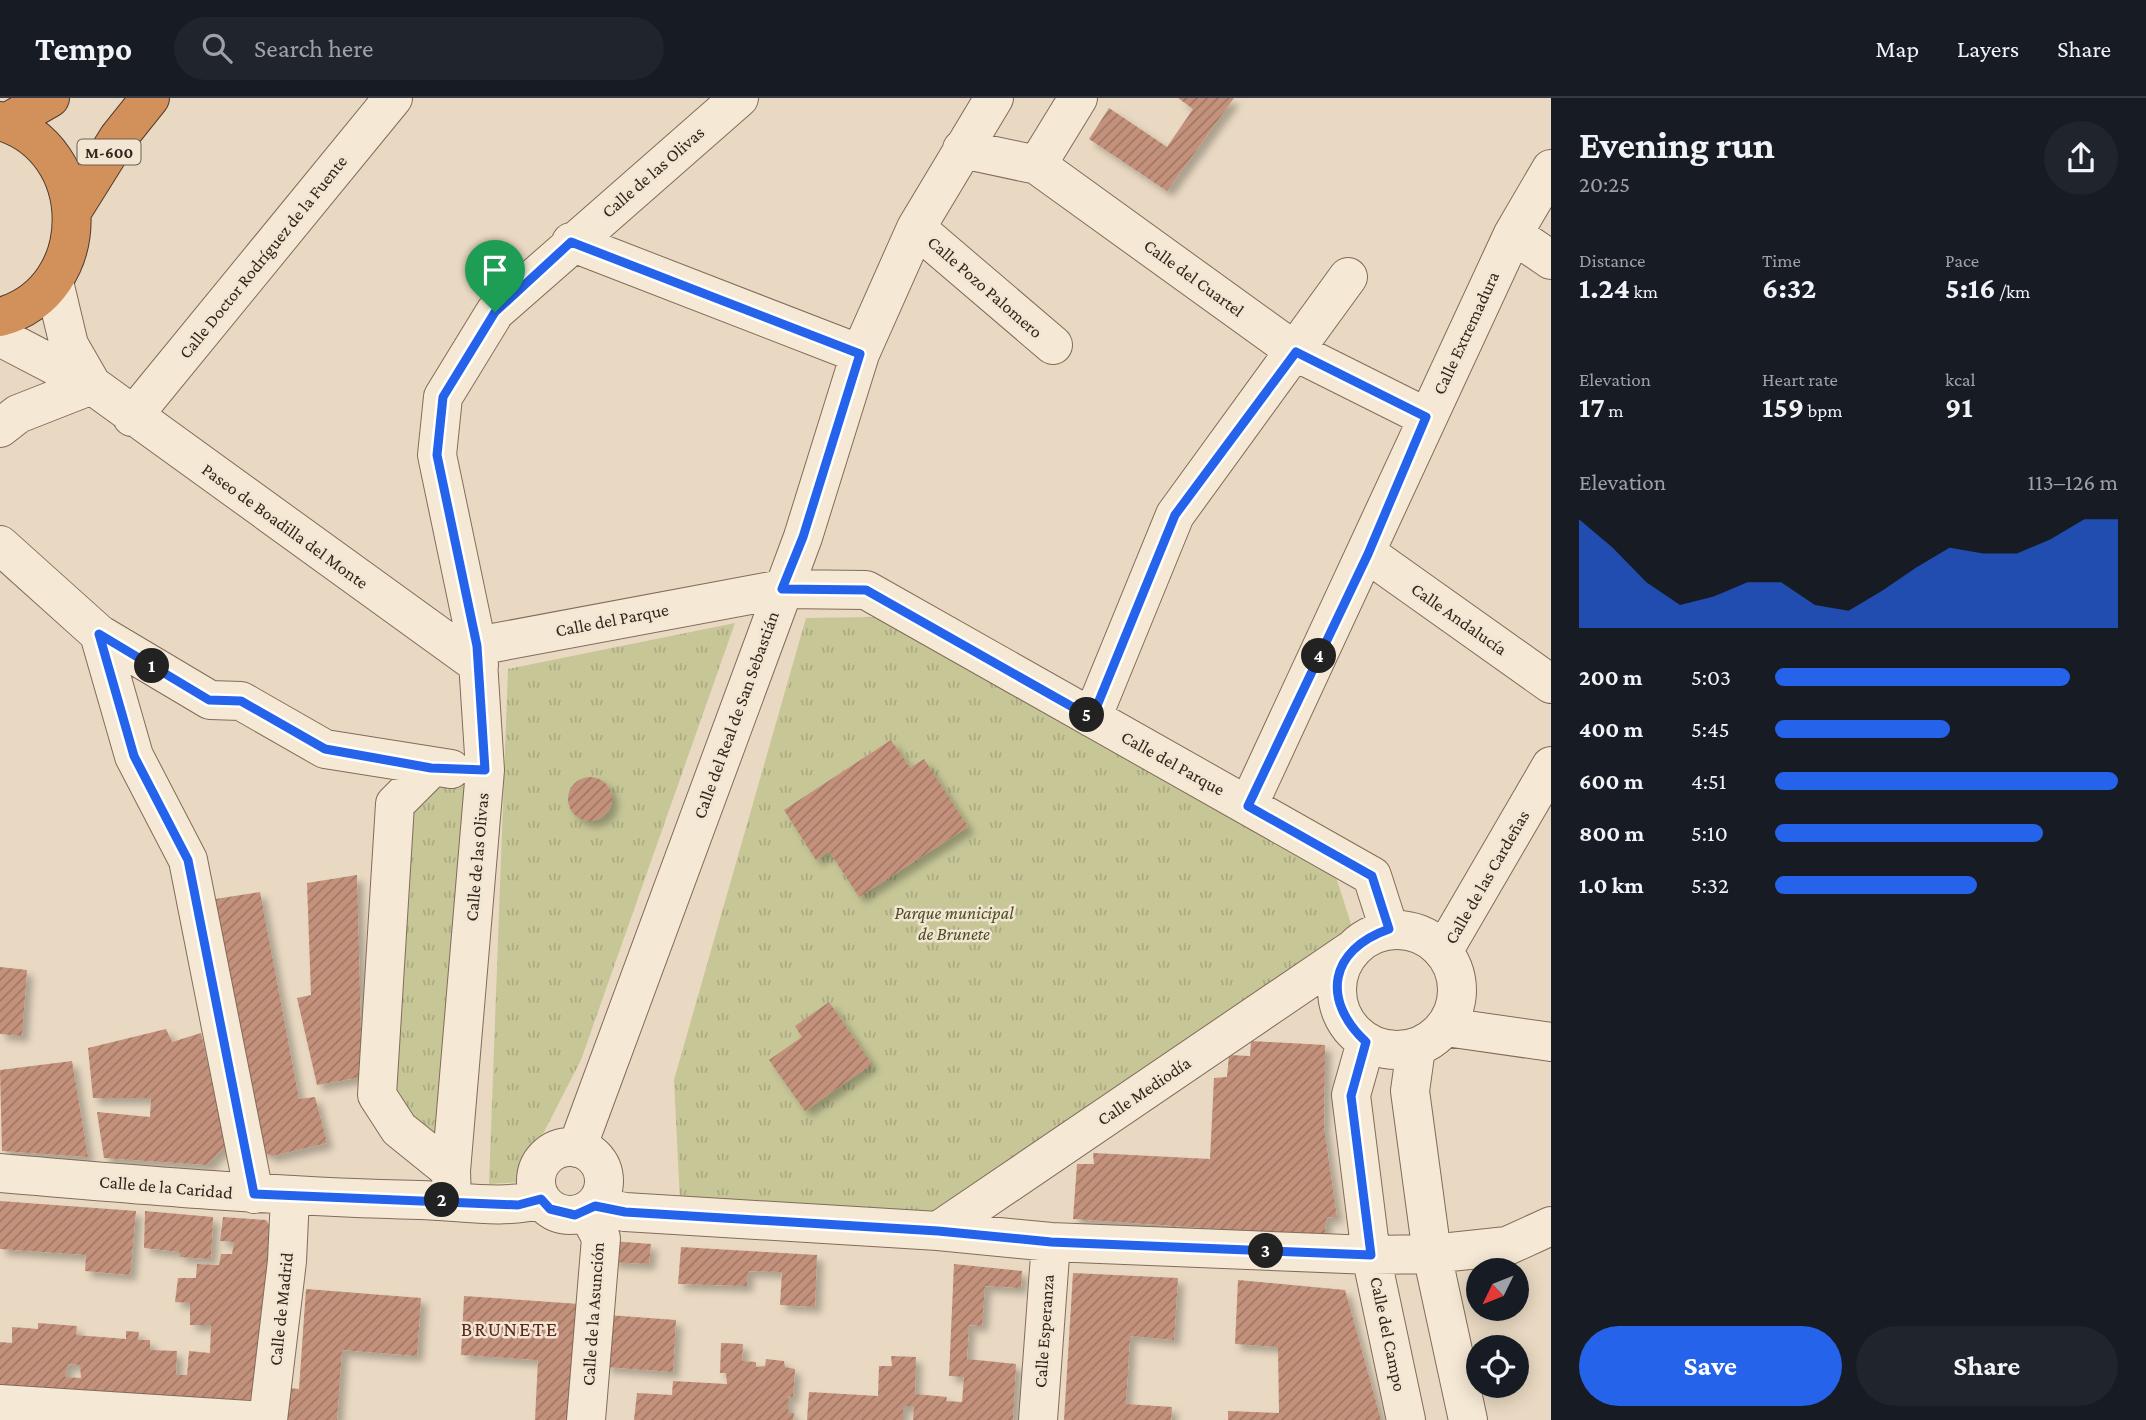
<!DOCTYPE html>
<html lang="en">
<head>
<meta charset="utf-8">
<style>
  :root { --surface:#171b24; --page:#20242c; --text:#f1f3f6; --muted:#9ea1a6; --line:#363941; --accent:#2563eb }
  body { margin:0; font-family:"Crimson Pro",serif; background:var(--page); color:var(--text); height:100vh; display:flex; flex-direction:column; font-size:26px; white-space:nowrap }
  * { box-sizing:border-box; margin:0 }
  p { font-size:23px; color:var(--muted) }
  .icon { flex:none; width:38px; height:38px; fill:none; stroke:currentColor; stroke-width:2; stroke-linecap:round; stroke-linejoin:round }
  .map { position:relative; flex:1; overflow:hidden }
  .panel { display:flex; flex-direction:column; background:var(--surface); width:595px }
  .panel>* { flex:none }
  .needle { width:46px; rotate:227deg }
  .fabs { position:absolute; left:1466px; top:1160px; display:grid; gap:14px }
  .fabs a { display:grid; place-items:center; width:63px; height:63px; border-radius:50%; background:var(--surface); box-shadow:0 4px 18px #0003; font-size:35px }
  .pin { position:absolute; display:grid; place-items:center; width:60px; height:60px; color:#fff; margin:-72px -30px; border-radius:50% 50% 50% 0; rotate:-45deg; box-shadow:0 0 7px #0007 }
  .pin .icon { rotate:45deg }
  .km { position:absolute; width:35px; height:35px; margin:-18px; border-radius:50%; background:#222; color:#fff; font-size:19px; line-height:35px; text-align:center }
  .round { display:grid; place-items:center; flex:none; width:74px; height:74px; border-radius:37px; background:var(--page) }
  .summary { display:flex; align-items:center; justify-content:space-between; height:119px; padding:0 28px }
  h1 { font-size:38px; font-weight:700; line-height:52px }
  .figures { display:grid; grid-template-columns:repeat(3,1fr); gap:10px; height:119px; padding:7px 28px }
  .figures div { display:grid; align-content:center }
  .figures b { font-size:30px; font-weight:700 }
  .figures small { font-size:19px; font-weight:400 }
  .figures p { font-size:19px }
  .chart { height:196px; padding:14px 28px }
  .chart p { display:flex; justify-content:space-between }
  .chart svg { width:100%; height:126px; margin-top:7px; fill:var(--accent); opacity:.7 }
  .primary-button { display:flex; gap:14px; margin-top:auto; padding:14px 28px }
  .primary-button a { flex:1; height:80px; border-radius:42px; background:var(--accent); color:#fff; font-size:28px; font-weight:700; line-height:80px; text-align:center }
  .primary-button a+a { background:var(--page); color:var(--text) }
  ul { padding:0 28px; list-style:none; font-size:23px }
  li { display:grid; grid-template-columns:112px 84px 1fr; align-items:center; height:52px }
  li i { height:18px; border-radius:9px; background:var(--accent) }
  header { display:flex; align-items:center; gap:42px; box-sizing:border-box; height:98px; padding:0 35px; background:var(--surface); border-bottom:2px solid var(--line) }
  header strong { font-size:33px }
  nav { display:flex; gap:38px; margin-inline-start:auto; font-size:24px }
  .search { width:490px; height:63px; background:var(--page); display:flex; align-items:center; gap:18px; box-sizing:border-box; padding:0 24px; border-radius:38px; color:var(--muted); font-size:26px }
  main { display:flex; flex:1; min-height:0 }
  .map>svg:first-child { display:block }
</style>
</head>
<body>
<header>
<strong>Tempo</strong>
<div class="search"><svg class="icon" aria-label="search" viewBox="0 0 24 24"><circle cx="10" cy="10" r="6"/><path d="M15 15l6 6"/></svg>Search here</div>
<nav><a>Map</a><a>Layers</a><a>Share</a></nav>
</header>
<main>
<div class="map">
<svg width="1551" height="1322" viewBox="0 0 1551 1322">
  <defs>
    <pattern id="park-tufts" width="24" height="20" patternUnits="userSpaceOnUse" patternTransform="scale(1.75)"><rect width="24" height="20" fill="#c6c697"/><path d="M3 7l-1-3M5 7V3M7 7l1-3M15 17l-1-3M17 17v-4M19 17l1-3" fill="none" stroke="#abaa82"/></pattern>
    <pattern id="building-hatch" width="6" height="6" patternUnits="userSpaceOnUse" patternTransform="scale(1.75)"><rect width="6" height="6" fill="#c4927b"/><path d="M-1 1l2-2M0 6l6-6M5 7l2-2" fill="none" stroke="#a07764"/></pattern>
    <filter id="shadow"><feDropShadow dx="6" dy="6" stdDeviation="3.5" flood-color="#0004"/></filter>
  </defs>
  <rect width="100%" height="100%" fill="#e9d9c2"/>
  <!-- park -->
  <path fill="url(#park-tufts)" d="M875,519L1336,779L1352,829L924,1121L680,1103L674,982L806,520Z
    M735,525L581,962L544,1034L520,1062L522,1084L489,1086L508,571Z
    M431,670L485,672L451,1073L377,997L395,706Z"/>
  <!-- building -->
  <path fill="url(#building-hatch)" fill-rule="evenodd" filter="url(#shadow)" d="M1178,0H1234L1167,93L1089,41L1109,10L1167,49L1193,11Z
    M891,642L910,670L924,661L968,729L859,799L829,753L816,762L784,712Z
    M568 701a22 22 0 1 1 44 0a22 22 0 1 1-44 0Z
    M357,777L362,979L317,987L297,900L311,897L307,785Z
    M260,794L299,1001L315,999L327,1045L272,1058L254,1049L209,802Z
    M0,869L27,872L22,938L0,936Z
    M829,904L872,966L805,1013L769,962L802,939L795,928Z
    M166,931L172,944L201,935L226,1048L207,1067L104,1060L97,1014L150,1019L151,1000H93L88,950Z
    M1251,943L1325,947L1324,1029L1337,1120L1327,1119L1324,1138L1073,1121L1077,1066H1094L1093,1055L1210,1061L1214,980L1227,979L1229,957L1250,958Z
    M72,963L88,1059L2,1053L0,972Z
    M0,1103L136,1113L130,1177L85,1173L86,1157L0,1151Z
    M145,1113L213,1119L211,1161L180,1159V1154L144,1150Z
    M223,1119L266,1122L270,1128L258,1312L0,1291V1244L12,1245V1229L38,1231V1225L77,1228L76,1237L126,1241V1233L139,1234L138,1242H150V1252L177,1253L176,1277H187L189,1253L210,1255L211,1227H190V1205L175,1204L178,1180H196L197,1166L219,1167L221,1156H232L234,1144L220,1143ZM68,1266L80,1267L81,1280L65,1279Z
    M612,1143L651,1146L649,1166L611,1164Z
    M681,1149L817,1157L815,1209L780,1207L782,1174L748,1173L747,1188L678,1186Z
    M954,1166L1022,1173L1021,1190L985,1188L982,1228L969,1227L967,1261L1016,1266L1013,1322H913L914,1308H903V1322H807L809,1294L878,1298L879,1268H892L891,1258L916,1259L915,1296L947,1299L946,1303L962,1304L964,1279L949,1278Z
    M1073,1175L1178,1180L1174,1242L1130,1238L1126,1306L1172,1309L1171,1322H1064Z
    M1238,1182L1345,1192L1381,1322H1228V1313L1279,1315L1278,1249L1235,1246Z
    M306,1191L421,1200L417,1258L342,1252L337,1322H286L288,1290L299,1291Z
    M464,1198L579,1206L573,1322H535L538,1262L461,1257Z
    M608,1217L676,1222L673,1274L605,1269Z
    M721,1245L743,1246L742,1263L756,1264V1269L765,1268L766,1261L784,1263L785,1269L795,1271L793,1299L788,1298V1315H794L793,1322H634L637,1295L672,1297L673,1283L727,1286L726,1275H720Z"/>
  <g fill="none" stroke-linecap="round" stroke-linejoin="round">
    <!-- minor casing -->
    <g stroke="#826b5b" stroke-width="40">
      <path id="minor" d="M962,51L1037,67L1296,254L1426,319
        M1037,67L1078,0
        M916,130L1053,247
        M1513,136L1551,162
        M571,144L860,256
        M54,184L69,247L92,287
        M0,239L92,287L479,567
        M132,319L393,0
        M0,330L18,316L92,287
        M0,447L99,536L134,658L188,762L254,1096
        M1368,456L1551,586
        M99,536L210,602L241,603L325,651L451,671
        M477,548L782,491L866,492L1372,778L1389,831
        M1092,620L1175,417L1348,179
        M431,670L395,706L377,997L399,1031L451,1073
        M1248,708L1513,136L1551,71
        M1337 892a60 60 0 1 1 120 0a60 60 0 1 1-120 0Z
        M1444,852L1551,668
        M1446,929L1551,944
        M1366,944L1351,997L1371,1157L1406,1322
        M1416,950L1410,993L1432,1156L1468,1322
        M536 1083a34 34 0 1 1 68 0a34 34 0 1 1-68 0Z
        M577,1050L803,439L860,256L916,130L994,0
        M0,1075C140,1087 279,1099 420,1102C460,1103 503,1112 541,1101
        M452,1102L451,1073L485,672L477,548L437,357L443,299L495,214L739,0
        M595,1108L625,1114L938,1133L1051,1144L1371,1157L1432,1156L1507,1148L1551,1128
        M938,1133L1350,853
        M0,1306L249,1322
        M268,1322L287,1163L290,1099
        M586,1322L601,1140L587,1113
        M1038,1322L1051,1144"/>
    </g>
    <!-- highway casing -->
    <g stroke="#503b2f" stroke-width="40">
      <path id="highway" d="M0,23C95,50 96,193 0,219
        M6,25L50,0
        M73,112L118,40L150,0"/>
    </g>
    <!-- minor -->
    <use href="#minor" stroke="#f5e8d4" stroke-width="38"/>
    <!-- highway -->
    <use href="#highway" stroke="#d2905a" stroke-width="38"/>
  </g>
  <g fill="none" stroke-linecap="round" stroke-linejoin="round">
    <!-- route casing -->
    <g stroke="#fff" stroke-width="14">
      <path id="route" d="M571,144L860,256L803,439L782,491L866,492L1092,620L1175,417L1296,254L1426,319L1368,456L1248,708L1372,778L1389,831C1329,852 1321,902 1366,944L1351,998L1371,1157L1051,1144L938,1133L625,1114L595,1108L575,1117L550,1111L541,1101L518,1107L254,1096L188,762L134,658L99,536L209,602L241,603L325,651L431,670L485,672L477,548L437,357L443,299L495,214Z"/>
    </g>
    <!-- route -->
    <use href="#route" stroke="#2563eb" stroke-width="9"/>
  </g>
  <g text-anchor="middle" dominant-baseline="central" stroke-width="5" stroke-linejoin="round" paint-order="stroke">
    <!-- shield labels -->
    <rect fill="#f2e5d1" stroke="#6c5f54" stroke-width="2" x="77.5" y="41.5" width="63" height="25" rx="5"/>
    <g font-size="16" font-weight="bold" fill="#33261e">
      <text x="109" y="54">M-600</text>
    </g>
    <!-- street labels -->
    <g font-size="18" fill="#33261e" stroke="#f2e5d1">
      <text transform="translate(653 74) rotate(-41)">Calle de las Olivas</text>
      <text transform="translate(263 159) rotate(-51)">Calle Doctor Rodríguez de la Fuente</text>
      <text transform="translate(1194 180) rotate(36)">Calle del Cuartel</text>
      <text transform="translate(985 189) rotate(41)">Calle Pozo Palomero</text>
      <text transform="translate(1466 235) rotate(-65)">Calle Extremadura</text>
      <text transform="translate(285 428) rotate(36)">Paseo de Boadilla del Monte</text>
      <text transform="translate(1459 521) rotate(35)">Calle Andalucía</text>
      <text transform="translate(612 522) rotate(-11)">Calle del Parque</text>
      <text transform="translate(736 617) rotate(-70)">Calle del Real de San Sebastián</text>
      <text transform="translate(1173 665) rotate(29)">Calle del Parque</text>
      <text transform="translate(477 759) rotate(-85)">Calle de las Olivas</text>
      <text transform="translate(1487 779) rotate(-60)">Calle de las Cardeñas</text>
      <text transform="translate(1144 993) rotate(-34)">Calle Mediodía</text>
      <text transform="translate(166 1089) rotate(5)">Calle de la Caridad</text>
      <text transform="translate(281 1211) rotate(-84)">Calle de Madrid</text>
      <text transform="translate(593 1216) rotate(-86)">Calle de la Asunción</text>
      <text transform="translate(1044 1233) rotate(-86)">Calle Esperanza</text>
      <text transform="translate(1388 1236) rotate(78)">Calle del Campo</text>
    </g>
    <!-- park labels -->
    <g font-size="18" font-style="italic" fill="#484d26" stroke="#f2e5d1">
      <text x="954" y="815">Parque municipal<tspan x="954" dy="21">de Brunete</tspan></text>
    </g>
    <!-- quarter labels -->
    <g font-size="21" letter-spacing="2" fill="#5b2721" stroke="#f2e5d1">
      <text x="510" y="1231">BRUNETE</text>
    </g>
  </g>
</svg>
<div class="fabs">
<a><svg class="needle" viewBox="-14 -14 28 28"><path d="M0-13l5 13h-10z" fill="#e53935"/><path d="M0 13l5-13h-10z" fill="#9ea1a6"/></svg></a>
<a><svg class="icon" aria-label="locate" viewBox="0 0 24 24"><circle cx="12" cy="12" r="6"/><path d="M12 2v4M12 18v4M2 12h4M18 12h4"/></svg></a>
</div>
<div class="pin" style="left:495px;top:214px;background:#1e9e55"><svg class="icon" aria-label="arrive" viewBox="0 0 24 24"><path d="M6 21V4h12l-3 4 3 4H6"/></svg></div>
<b class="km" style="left:152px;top:568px">1</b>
<b class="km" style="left:442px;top:1102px">2</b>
<b class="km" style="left:1266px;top:1153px">3</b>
<b class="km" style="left:1319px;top:558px">4</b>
<b class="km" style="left:1087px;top:617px">5</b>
</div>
<section class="panel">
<div class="summary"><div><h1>Evening run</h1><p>20:25</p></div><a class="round"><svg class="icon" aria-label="share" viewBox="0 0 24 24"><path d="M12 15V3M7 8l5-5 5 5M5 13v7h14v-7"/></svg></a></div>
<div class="figures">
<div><p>Distance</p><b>1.24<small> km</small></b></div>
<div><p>Time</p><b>6:32</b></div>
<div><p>Pace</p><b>5:16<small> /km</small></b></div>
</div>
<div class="figures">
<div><p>Elevation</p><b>17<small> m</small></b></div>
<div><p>Heart rate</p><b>159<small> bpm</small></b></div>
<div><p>kcal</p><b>91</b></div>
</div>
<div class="chart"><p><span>Elevation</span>113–126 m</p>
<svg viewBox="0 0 160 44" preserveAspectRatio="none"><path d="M0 44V6L10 16L20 28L30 36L40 33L50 28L60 28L70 36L80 38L90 31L100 23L110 16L120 18L130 18L140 13L150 6L160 6V44z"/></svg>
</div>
<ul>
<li><b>200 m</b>5:03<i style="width:86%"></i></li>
<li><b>400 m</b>5:45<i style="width:51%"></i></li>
<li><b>600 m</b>4:51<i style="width:100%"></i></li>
<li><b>800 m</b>5:10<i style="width:78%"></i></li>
<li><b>1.0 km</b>5:32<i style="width:59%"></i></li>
</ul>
<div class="primary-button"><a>Save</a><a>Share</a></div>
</section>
</main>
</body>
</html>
